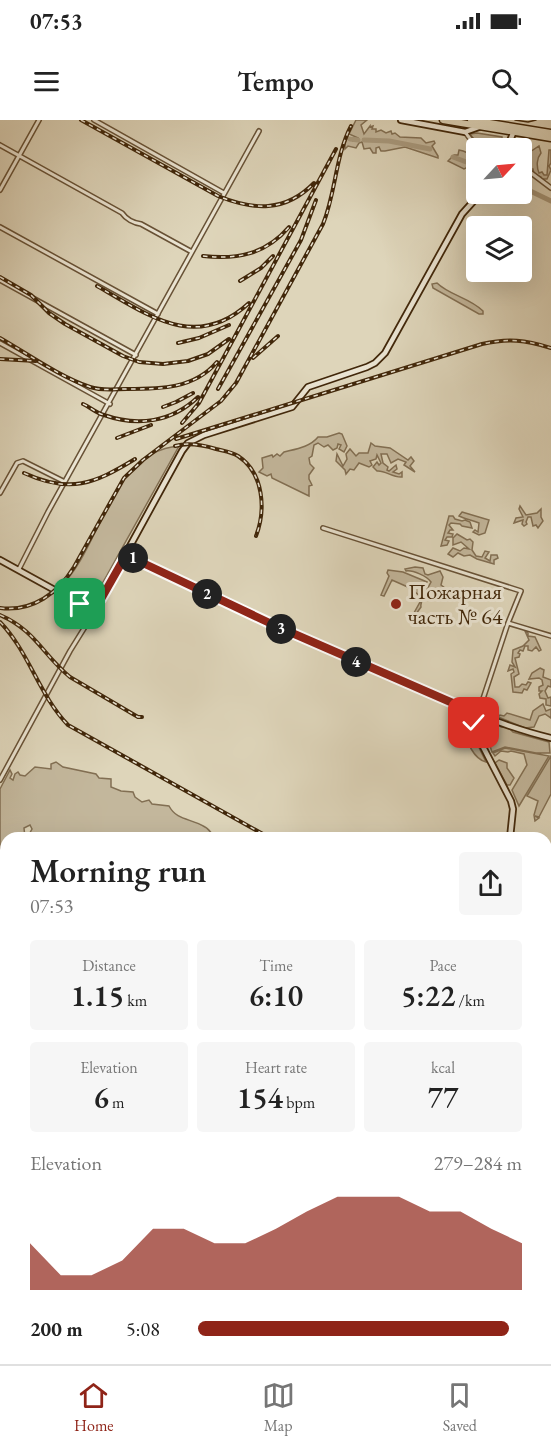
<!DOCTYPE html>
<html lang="en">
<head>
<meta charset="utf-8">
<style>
  :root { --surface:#fff; --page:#f6f6f6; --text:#222; --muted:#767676; --line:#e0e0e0; --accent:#8f2418 }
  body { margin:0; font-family:"EB Garamond",serif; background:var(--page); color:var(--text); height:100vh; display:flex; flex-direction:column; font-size:22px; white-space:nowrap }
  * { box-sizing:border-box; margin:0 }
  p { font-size:20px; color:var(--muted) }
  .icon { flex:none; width:33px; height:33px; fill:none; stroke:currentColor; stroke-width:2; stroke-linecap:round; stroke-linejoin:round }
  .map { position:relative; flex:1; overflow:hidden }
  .side { position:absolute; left:0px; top:712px; width:552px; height:532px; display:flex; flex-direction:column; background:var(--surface); border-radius:18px 18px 0 0; box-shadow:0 6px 24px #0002 }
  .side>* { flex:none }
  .needle { width:39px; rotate:64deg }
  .controls { position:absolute; left:466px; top:18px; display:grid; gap:12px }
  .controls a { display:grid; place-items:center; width:66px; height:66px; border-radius:6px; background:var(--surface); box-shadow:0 6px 24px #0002; font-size:30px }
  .pin { position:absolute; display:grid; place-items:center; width:51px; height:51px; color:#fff; margin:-26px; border-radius:12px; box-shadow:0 3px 9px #0006 }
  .km { position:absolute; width:30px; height:30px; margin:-15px; border-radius:50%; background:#222; color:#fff; font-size:16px; line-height:30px; text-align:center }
  .round { display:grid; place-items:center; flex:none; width:63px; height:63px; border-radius:6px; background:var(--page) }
  .summary { display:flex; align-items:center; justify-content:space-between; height:102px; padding:0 30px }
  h1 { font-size:33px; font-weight:600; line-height:45px }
  .figures { display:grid; grid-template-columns:repeat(3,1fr); gap:9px; height:102px; padding:6px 30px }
  .figures div { display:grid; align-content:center; border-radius:6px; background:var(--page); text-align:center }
  .figures b { font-size:30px; font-weight:600 }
  .figures small { font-size:16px; font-weight:400 }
  .figures p { font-size:16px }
  .chart { height:168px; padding:12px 30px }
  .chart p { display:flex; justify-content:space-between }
  .chart svg { width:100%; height:108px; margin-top:6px; fill:var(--accent); opacity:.7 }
  ul { padding:0 30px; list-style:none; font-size:20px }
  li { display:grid; grid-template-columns:96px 72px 1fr; align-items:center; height:45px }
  li i { height:15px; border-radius:8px; background:var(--accent) }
  .status { display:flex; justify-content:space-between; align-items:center; height:42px; padding:0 30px; background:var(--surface); direction:ltr }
  .status svg { height:16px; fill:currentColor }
  header { display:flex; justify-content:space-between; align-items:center; height:78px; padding:0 30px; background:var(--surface); font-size:27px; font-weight:600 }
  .tab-bar { display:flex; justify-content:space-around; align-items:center; height:84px; border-top:2px solid var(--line); background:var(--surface); font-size:16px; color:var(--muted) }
  .tab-bar a { display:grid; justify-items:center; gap:3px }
  .tab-bar .current { color:var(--accent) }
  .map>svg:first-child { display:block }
</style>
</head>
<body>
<div class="status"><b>07:53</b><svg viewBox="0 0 49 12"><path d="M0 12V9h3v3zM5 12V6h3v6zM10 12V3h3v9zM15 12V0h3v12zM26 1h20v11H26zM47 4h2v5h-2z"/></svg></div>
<header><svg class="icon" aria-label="menu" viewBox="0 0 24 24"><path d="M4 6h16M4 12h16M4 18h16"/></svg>Tempo<svg class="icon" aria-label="search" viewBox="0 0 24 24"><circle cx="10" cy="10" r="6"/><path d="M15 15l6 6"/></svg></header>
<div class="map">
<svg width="551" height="1244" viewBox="0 0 551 1244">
  <rect width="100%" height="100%" fill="#ded5ba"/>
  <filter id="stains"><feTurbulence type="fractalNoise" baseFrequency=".00333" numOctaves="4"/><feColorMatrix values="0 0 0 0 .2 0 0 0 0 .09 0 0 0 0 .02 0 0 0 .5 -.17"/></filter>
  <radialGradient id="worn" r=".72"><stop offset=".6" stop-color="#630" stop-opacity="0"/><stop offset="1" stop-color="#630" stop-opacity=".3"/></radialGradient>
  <!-- green -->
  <path fill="#c3b79c" stroke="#826f53" stroke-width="1.5" d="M356,0H367L361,5L364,14L370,6V7L373,6L372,9H376V12L381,10L386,13L391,11L392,14L395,13L400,17L421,18L426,23L434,21L435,23L432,26L438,36V38L405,27L385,31H381L379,27L376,28V33H373L370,28L364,29L362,22L359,23L356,28L348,26L345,29V23L348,17L353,21H357L358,18L349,14Z
    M477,13L502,17V22L508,19L504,28C492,28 477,26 470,14Z
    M539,26L541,33C537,38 536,46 539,53L542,52L544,55H547L549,30H551V43L549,46L551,50L547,59H542L541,57L534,54L533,49H529L527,45L530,32Z
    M459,30C466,31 470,35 476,36L477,51L470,46L464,49L448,41L454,35H458Z
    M437,163C449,175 470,178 483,191V194H479L433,168L432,164Z
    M339,313L342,314L347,326L344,332L339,329L341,325L338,324L337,328L333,330L328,325L324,327L318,323L314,325L312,336L309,338L310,344L314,348L309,355V359L312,365L309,366V376L272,358L271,354L267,356L259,352L263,348L262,338L272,335L273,337L277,334L280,336L284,332C296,329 310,327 318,317H327Z
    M371,323L375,326L390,328L408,340L411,337L414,341L410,346L415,352L404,345L406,342L398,339L391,343L387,334H381L383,343L388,347L387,350L389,351L396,345L397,349L393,352L399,354L402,352V357C393,358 385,350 377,351L373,347L377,342L379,345L381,343L377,335L376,339L370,341L372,345L369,347L359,343L354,350L350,349L346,354L345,350L336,341L337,334L343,346L347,339L346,334L350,329L356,336L359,333H368Z
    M179,326L97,473L93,478L83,481L64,471L66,467L61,466C101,428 111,331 179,326Z
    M520,386L526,395L537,393L541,389V397L543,401L538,408L536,405L533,406L531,397H528L526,402L527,404L524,406L522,404L523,400L514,403L516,398L523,397L519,389Z
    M462,392L489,400L485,413L479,415L473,412L475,410L478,412L479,403C472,400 465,399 459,396Z
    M449,396H453L455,399L462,401L465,400L470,402L472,408L462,406L460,404L451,403L449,405L453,410H450L448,413L453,414L452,417H447L445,420L449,421L447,425L441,426Z
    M457,414L467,420L470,419L473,422L472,430L476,436L482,437L485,431L489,432L485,438L490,441L491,435H497L498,438L494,440V444L477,439L470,435L464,436L458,433L453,437L448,434L453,428L460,431L464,428L469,429L461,422L453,425V418Z
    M415,447L423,448L425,454L428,455L440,451L443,457L441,465L445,468L444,472H448L450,478L448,479L442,475L430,473C425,476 420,481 421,487L416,494L414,493L431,462C427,456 413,450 406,451L405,449Z
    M388,450L403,452L427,462L420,476L410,468L392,460L384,476L381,475L389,456L387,453Z
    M525,511L528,513V516L535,517L541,530L539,531L536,527L532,531L528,530V526H525L523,531L520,530L518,533L520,534L519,537L515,538L519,554L514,557L515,567H519L522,564L526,565L528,562L531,563L527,570L524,569L522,573L513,572L511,554L514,552L513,549L508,551L510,545L515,547L512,542L513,530L523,526L529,520Z
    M540,548L544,550L543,557L551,560V567L548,566L545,571L548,578L551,577V586L546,585V579L540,578L539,574L542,571H539V567L543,565L542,560L539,558L529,559L532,553Z
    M543,584L546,591L551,589V598L545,594L539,596L534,607L525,608L498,597L500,595L504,596L507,593L530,600L533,591Z
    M482,600L491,604L492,602L499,603L501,607H508L513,612L549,622L550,633H536L505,627L492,632L488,620L479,607V602Z
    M468,605L486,642C474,639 466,622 465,609Z
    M505,628L549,636L519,686L512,670L527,645L524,634L511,631L508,632L501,631L495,636L493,633Z
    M551,636V674L539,697L535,696L539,698L535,701L534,695L538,681L527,676Z
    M499,640L507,643V648L514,658L510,665H507L495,643Z
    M56,642L63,647L96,654L99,658L111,659V667L121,671L133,672L135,677L142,682L149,680L152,684L169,686C177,701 191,698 205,707C209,709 212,714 215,718H27L32,709L30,705L24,708L25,718H6V751L4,757L0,756V669L10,650L12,654L10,658L13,660L15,654L18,652L20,655L25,656L35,647L51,649V644Z
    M0,1170H6V1239H308L307,1242L311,1241L314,1244H0Z"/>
  <!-- water -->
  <path fill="#a99a7e" stroke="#7f6c50" stroke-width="1.5" d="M0,935L6,937V1135L0,1134Z
    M546,997L551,999V1244H414L397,1239H546Z"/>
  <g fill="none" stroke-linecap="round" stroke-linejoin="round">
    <!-- river -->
    <path stroke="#a99a7e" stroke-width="5" d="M350,19L358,20
      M364,20L389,21L430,29
      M453,37L477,46
      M522,67L551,81"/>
    <!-- ferry -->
    <path stroke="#604a2d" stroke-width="1.5" stroke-dasharray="8 6" stroke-linecap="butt" d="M0,1015L6,1016
      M546,1143L551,1144"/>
    <!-- street casing -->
    <g stroke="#685236" stroke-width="6">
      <path id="street" d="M94,0L224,73
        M465,12L471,20L487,28
        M0,25L122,93C126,99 134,103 141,104L192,132
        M522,46L551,68
        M0,70L39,0
        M0,107L158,194
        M0,160L136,235
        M0,223L110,284
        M0,373L17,343L23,341L65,362
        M323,408L521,471L508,503L478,594
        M19,449L48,392L259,11
        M508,503L551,516
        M0,660L70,531L93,494L94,484"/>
    </g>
    <!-- secondary casing -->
    <g stroke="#41270a" stroke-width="8">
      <path id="secondary" d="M401,0L465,12L479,7
        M507,28L514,11
        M126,435C214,478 303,520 394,558C445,580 496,605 551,618
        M0,440L80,484C89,486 93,485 101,479L182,331L188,323L204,315L292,287L308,267L367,247L375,243L385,233L462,94L480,74
        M463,588L511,681L513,689L510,718"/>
    </g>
    <!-- primary casing -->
    <g stroke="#41270a" stroke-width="9">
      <path id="primary" d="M443,0L551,18
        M471,0L551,13
        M546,835L551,820
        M406,1244L408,1239
        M411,1244L413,1239"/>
    </g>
    <!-- street -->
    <use href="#street" stroke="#eae4d2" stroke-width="3"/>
    <!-- secondary -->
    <use href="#secondary" stroke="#eae4d2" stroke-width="4.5"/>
    <!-- primary -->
    <use href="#primary" stroke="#ded5ba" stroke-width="6"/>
    <!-- tram -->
    <path stroke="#41270a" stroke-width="1.5" d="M515,0L528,2L536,0"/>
    <!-- rail casing -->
    <g stroke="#41270a" stroke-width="4">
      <path id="rail" d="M81,0L218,76C253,90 285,93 314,63
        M203,136C237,140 266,134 289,107
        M0,157L31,175L49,193L65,204L123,236L139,242L163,244L188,241L208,234L229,219
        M240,161L261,148L273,136
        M97,166C148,195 196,232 249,183
        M0,218C28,234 60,257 90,267C102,271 115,269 127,269C160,269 194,269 217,242
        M178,223L199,218L229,205
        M253,238L278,216
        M0,239L36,241
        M218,269L301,120L316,80
        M83,284C90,287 96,293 104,295C138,307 172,302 198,277
        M163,287L176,282L193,273
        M182,303L199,283L336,29
        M117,318L151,305
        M176,319L482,224C509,218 525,220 551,228
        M175,326C189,322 203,325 216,329C224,331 232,332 238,336C264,353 266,390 256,416
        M24,353C70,374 94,364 135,339
        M0,488C33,492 58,473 74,447L124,358L143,340L221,281L236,263L323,104C336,72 335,37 351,6
        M0,495C35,510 43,535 70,557L138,597H142
        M0,502C29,532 39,575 68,605L270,718
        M0,802L6,803"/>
    </g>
    <!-- rail -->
    <use href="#rail" stroke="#eae4d2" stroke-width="1.5" stroke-dasharray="4.5" stroke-linecap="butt"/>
    <!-- primary-bridge casing -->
    <g stroke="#41270a" stroke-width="9" stroke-linecap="butt">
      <path id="primary-bridge" d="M546,820L551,804"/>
    </g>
    <!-- primary-bridge -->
    <use href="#primary-bridge" stroke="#ded5ba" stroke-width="6"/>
  </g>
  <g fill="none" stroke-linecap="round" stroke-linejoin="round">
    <!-- route casing -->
    <g stroke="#fff" stroke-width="12">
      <path id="route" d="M80,484L88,486L101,479L126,435L276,506L478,594L474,603"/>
    </g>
    <!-- route -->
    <use href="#route" stroke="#8f2418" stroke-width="8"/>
  </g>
  <!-- markers -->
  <circle fill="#8f2418" stroke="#eae4d2" stroke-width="2" cx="396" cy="484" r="6"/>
  <g text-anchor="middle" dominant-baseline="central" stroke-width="6" stroke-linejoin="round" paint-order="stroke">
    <!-- poi labels -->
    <g font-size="22" fill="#41270a" stroke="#eae4d2" text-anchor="start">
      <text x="408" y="471">Пожарная<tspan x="408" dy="25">часть № 64</tspan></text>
    </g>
  </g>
  <rect width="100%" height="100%" filter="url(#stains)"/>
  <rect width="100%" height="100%" fill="url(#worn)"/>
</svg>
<div class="controls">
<a><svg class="needle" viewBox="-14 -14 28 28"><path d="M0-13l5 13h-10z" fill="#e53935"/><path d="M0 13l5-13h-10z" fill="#767676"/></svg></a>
<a><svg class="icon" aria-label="layers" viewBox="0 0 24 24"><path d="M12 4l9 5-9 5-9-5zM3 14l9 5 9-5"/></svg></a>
</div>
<div class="pin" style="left:80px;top:484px;background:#1e9e55"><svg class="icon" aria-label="arrive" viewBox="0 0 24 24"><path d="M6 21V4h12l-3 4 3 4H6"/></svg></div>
<div class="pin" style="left:474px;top:603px;background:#d93025"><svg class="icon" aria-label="check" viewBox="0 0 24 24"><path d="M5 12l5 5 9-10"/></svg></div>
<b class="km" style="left:133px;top:438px">1</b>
<b class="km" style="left:207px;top:474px">2</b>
<b class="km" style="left:281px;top:509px">3</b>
<b class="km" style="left:356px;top:542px">4</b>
<section class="side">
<div class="summary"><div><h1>Morning run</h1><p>07:53</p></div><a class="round"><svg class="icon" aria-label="share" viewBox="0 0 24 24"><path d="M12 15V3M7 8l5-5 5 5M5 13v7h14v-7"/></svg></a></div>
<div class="figures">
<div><p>Distance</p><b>1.15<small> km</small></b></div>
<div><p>Time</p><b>6:10</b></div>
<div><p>Pace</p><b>5:22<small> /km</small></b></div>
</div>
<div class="figures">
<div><p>Elevation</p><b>6<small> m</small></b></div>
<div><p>Heart rate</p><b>154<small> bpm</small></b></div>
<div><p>kcal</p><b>77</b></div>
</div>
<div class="chart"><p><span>Elevation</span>279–284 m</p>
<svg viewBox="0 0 160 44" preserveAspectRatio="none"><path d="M0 44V25L10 38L20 38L30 32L40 19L50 19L60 25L70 25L80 19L90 12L100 6L110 6L120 6L130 12L140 12L150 19L160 25V44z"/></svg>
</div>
<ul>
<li><b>200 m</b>5:08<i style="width:96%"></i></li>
</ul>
</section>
</div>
<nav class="tab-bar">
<a class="current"><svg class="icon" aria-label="home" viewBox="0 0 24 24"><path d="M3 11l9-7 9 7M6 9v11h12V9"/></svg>Home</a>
<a><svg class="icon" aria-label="map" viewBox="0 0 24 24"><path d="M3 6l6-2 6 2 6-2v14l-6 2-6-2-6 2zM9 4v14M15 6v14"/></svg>Map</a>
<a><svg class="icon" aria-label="saved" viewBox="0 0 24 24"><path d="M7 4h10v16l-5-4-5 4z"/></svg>Saved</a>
</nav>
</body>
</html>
